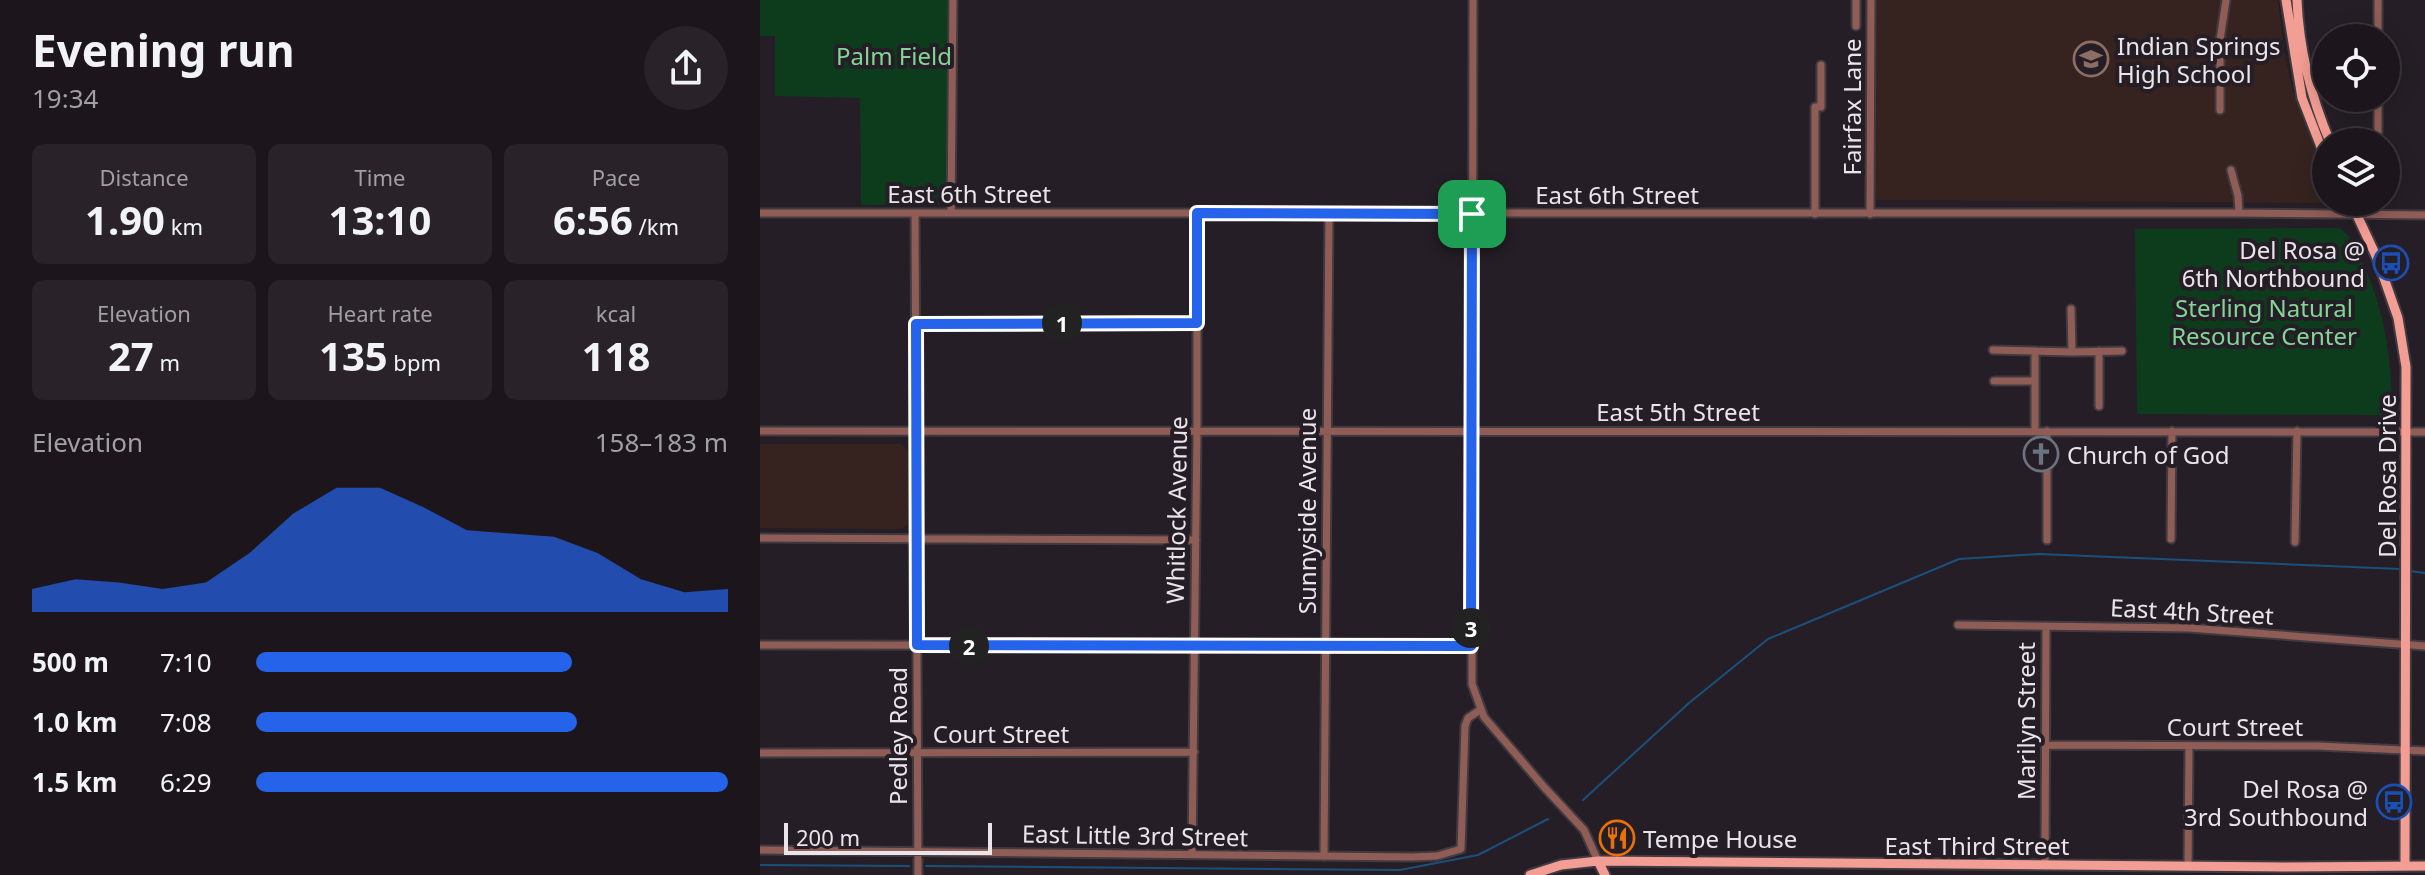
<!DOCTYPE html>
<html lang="en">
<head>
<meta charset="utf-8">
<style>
  :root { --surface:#1c161c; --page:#292329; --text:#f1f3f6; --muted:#a09fa3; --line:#3a353b; --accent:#2563eb }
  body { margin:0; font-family:"Noto Sans",sans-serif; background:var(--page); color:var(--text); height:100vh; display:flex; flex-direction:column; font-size:30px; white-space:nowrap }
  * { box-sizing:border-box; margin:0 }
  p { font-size:26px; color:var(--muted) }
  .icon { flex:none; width:44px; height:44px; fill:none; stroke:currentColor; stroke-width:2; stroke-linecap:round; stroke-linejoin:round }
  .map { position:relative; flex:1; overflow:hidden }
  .drawer { display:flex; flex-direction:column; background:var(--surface); width:760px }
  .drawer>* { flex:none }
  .controls { position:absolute; left:1552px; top:24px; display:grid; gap:16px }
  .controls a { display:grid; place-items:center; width:88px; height:88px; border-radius:50%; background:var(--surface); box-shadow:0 4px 20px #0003,0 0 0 2px var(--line); font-size:40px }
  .scale { position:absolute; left:24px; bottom:20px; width:208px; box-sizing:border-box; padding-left:8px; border:4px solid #eae5ea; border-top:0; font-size:22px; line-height:28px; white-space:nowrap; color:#eae5ea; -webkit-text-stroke:6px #251e26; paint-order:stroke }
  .pin { position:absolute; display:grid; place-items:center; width:68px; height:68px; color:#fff; margin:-34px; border-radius:16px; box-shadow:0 4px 12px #0006 }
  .km { position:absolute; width:40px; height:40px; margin:-20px; border-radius:50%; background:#222; color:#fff; font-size:22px; line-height:40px; text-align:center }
  .round { display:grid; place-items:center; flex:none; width:84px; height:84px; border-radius:42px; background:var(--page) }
  .summary { display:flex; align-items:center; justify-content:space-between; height:136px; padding:0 32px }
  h1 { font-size:44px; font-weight:700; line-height:60px }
  .stats { display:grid; grid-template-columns:repeat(3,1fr); gap:12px; height:136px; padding:8px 32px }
  .stats div { display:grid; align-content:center; border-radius:12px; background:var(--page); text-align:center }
  .stats b { font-size:40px; font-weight:700 }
  .stats small { font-size:22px; font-weight:400 }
  .stats p { font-size:22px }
  .chart { height:224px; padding:16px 32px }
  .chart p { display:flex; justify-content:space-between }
  .chart svg { width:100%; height:144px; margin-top:8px; fill:var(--accent); opacity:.7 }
  ul { padding:0 32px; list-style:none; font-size:26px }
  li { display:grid; grid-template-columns:128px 96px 1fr; align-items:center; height:60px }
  li i { height:20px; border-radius:10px; background:var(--accent) }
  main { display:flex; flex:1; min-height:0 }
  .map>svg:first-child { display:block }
</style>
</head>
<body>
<main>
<section class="drawer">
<div class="summary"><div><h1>Evening run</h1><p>19:34</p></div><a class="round"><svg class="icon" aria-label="share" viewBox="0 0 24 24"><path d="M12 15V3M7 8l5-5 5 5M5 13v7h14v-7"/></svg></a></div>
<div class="stats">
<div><p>Distance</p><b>1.90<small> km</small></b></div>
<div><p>Time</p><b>13:10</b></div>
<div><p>Pace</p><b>6:56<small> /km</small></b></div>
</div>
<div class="stats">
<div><p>Elevation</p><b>27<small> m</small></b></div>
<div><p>Heart rate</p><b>135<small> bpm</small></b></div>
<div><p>kcal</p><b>118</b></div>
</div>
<div class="chart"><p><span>Elevation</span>158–183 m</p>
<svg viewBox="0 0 160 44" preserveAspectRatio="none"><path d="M0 44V37L10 34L20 35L30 37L40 35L50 26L60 14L70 6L80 6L90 12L100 19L110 20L120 21L130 26L140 34L150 38L160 37V44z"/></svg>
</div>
<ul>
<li><b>500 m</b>7:10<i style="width:67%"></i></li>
<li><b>1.0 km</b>7:08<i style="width:68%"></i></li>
<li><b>1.5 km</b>6:29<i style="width:100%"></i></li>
</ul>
</section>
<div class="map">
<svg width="1665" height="875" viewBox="0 0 1665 875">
  <rect width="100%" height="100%" fill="#251e26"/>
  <!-- education -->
  <path fill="#36231f" d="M1105,0H1518L1524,51L1532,89L1566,179V198L1563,203L1104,200Z
    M0,444H142L148,451L149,523L141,529L0,528Z"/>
  <!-- green -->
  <path fill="#0d3c1d" d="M0,0H188L190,204L101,205L100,98L15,96V36H0Z
    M1579,228C1591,235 1594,245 1600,257C1624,306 1632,358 1632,411L1625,415L1377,414L1375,229Z"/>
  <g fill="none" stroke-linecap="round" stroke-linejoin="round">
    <!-- stream -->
    <path stroke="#1b507c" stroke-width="2" d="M1650,571L1665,573
      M823,800L929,703L1008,639L1199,559L1279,554L1640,569
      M0,865L149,866
      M166,866L640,870L718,855L788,819"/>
    <!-- minor casing -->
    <g stroke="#413a41" stroke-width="11">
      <path id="minor" d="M713,0L712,684L724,717L784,787L824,830L838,861
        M1618,0V38
        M1096,26V0
        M1460,110V40L1466,0
        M1616,142L1618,133V98
        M1471,170L1478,196L1479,213
        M0,213H1479L1665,215
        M155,213L158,875
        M191,213L193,0
        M1055,214V107H1061V65
        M1110,214L1111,0
        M1311,309L1312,352L1362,351
        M156,324L437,323
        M1233,350L1312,352
        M1339,351V406
        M1234,381H1275
        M0,431L1665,432
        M1275,431V351
        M0,538L436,540
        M1411,539L1412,431
        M1287,540V431
        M1535,542L1537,431
        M1198,625L1429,628L1665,646
        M0,645L711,646
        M1285,745L1558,746L1665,751
        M0,753L434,752
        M0,850L652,857L677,856L701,849L705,726L708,718L720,710
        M432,854L437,430V213
        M564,857L569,213
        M1285,865L1286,626
        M1428,866L1429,746"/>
    </g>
    <!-- major casing -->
    <g stroke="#413a41" stroke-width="13">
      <path id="major" d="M1526,0L1542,98L1566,160
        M1537,0C1539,48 1551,97 1570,142
        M1585,202L1596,213
        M1596,202V213L1617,258L1638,318L1646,367L1645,866
        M838,861L845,875
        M770,875L801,865L838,861L1525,867L1665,866"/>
    </g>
    <!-- minor -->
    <use href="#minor" stroke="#905d56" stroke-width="7"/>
    <!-- major -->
    <use href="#major" stroke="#f39e94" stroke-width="9"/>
  </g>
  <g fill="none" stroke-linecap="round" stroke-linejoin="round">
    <!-- route casing -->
    <g stroke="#fff" stroke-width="16">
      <path id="route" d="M437,213L712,214L711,646L157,645L156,324L437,323Z"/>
    </g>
    <!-- route -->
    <use href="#route" stroke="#2563eb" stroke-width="10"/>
  </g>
  <!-- icons -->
  <defs>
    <g id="school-ring" transform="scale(1.8)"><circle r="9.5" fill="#251e26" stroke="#8d6e63" stroke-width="1.5"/><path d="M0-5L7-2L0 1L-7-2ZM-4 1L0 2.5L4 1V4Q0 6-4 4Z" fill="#8d6e63"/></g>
    <g id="bus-ring" transform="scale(1.8)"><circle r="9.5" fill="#251e26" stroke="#1a4fb4" stroke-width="1.5"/><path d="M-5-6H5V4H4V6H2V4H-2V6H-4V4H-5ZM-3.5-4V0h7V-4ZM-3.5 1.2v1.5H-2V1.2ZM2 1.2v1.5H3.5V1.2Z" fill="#1a4fb4"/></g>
    <g id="church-ring" transform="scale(1.8)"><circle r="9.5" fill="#251e26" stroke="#6b7280" stroke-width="1.5"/><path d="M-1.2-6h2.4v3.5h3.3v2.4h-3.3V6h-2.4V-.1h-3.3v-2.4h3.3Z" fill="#6b7280"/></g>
    <g id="restaurant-ring" transform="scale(1.8)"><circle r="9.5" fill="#251e26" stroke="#e8710a" stroke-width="1.5"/><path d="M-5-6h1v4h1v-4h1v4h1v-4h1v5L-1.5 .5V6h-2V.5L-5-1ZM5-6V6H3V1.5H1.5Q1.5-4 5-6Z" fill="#e8710a"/></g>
  </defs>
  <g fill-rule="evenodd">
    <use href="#school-ring" x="1331" y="59"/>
    <use href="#bus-ring" x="1631" y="263"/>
    <use href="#church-ring" x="1281" y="454"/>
    <use href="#bus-ring" x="1634" y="802"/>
    <use href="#restaurant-ring" x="857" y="838"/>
  </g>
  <g text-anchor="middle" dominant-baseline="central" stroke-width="8" stroke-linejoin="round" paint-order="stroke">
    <!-- poi labels -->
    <g font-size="24" fill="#eae5ea" stroke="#251e26" text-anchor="start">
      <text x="1357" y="45">Indian Springs<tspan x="1357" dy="28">High School</tspan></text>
      <text x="1605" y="249" text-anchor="end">Del Rosa @<tspan x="1605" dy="28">6th Northbound</tspan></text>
      <text x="1307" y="454">Church of God</text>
      <text x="1608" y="788" text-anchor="end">Del Rosa @<tspan x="1608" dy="28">3rd Southbound</tspan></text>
      <text x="883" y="838">Tempe House</text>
    </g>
    <!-- park labels -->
    <g font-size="24" fill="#81d696" stroke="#251e26">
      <text x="134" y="55">Palm Field</text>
      <text x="1504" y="307">Sterling Natural<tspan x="1504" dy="28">Resource Center</tspan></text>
    </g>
    <!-- street labels -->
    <g font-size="24" fill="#eae5ea" stroke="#251e26">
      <text transform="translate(1091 107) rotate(-90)">Fairfax Lane</text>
      <text x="209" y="193">East 6th Street</text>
      <text x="857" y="194">East 6th Street</text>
      <text x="918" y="411">East 5th Street</text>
      <text transform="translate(1626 476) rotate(-90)">Del Rosa Drive</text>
      <text transform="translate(416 510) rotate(-89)">Whitlock Avenue</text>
      <text transform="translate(546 511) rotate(-90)">Sunnyside Avenue</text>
      <text transform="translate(1432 611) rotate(3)">East 4th Street</text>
      <text transform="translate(1265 721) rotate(-90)">Marilyn Street</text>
      <text x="1475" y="726">Court Street</text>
      <text x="241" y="733">Court Street</text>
      <text transform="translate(137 736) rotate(-90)">Pedley Road</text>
      <text transform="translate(375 835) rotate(1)">East Little 3rd Street</text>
      <text x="1217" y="845">East Third Street</text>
    </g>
  </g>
</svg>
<div class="controls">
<a><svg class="icon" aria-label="locate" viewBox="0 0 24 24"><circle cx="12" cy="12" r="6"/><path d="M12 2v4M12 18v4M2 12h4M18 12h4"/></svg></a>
<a><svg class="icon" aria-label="layers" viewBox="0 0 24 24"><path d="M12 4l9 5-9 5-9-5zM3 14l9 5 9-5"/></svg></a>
</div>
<div class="scale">200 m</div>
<div class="pin" style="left:712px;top:214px;background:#1e9e55"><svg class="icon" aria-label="arrive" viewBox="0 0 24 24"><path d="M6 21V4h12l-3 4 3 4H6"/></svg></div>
<b class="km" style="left:302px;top:323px">1</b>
<b class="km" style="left:209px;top:646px">2</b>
<b class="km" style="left:711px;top:628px">3</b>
</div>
</main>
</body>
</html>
